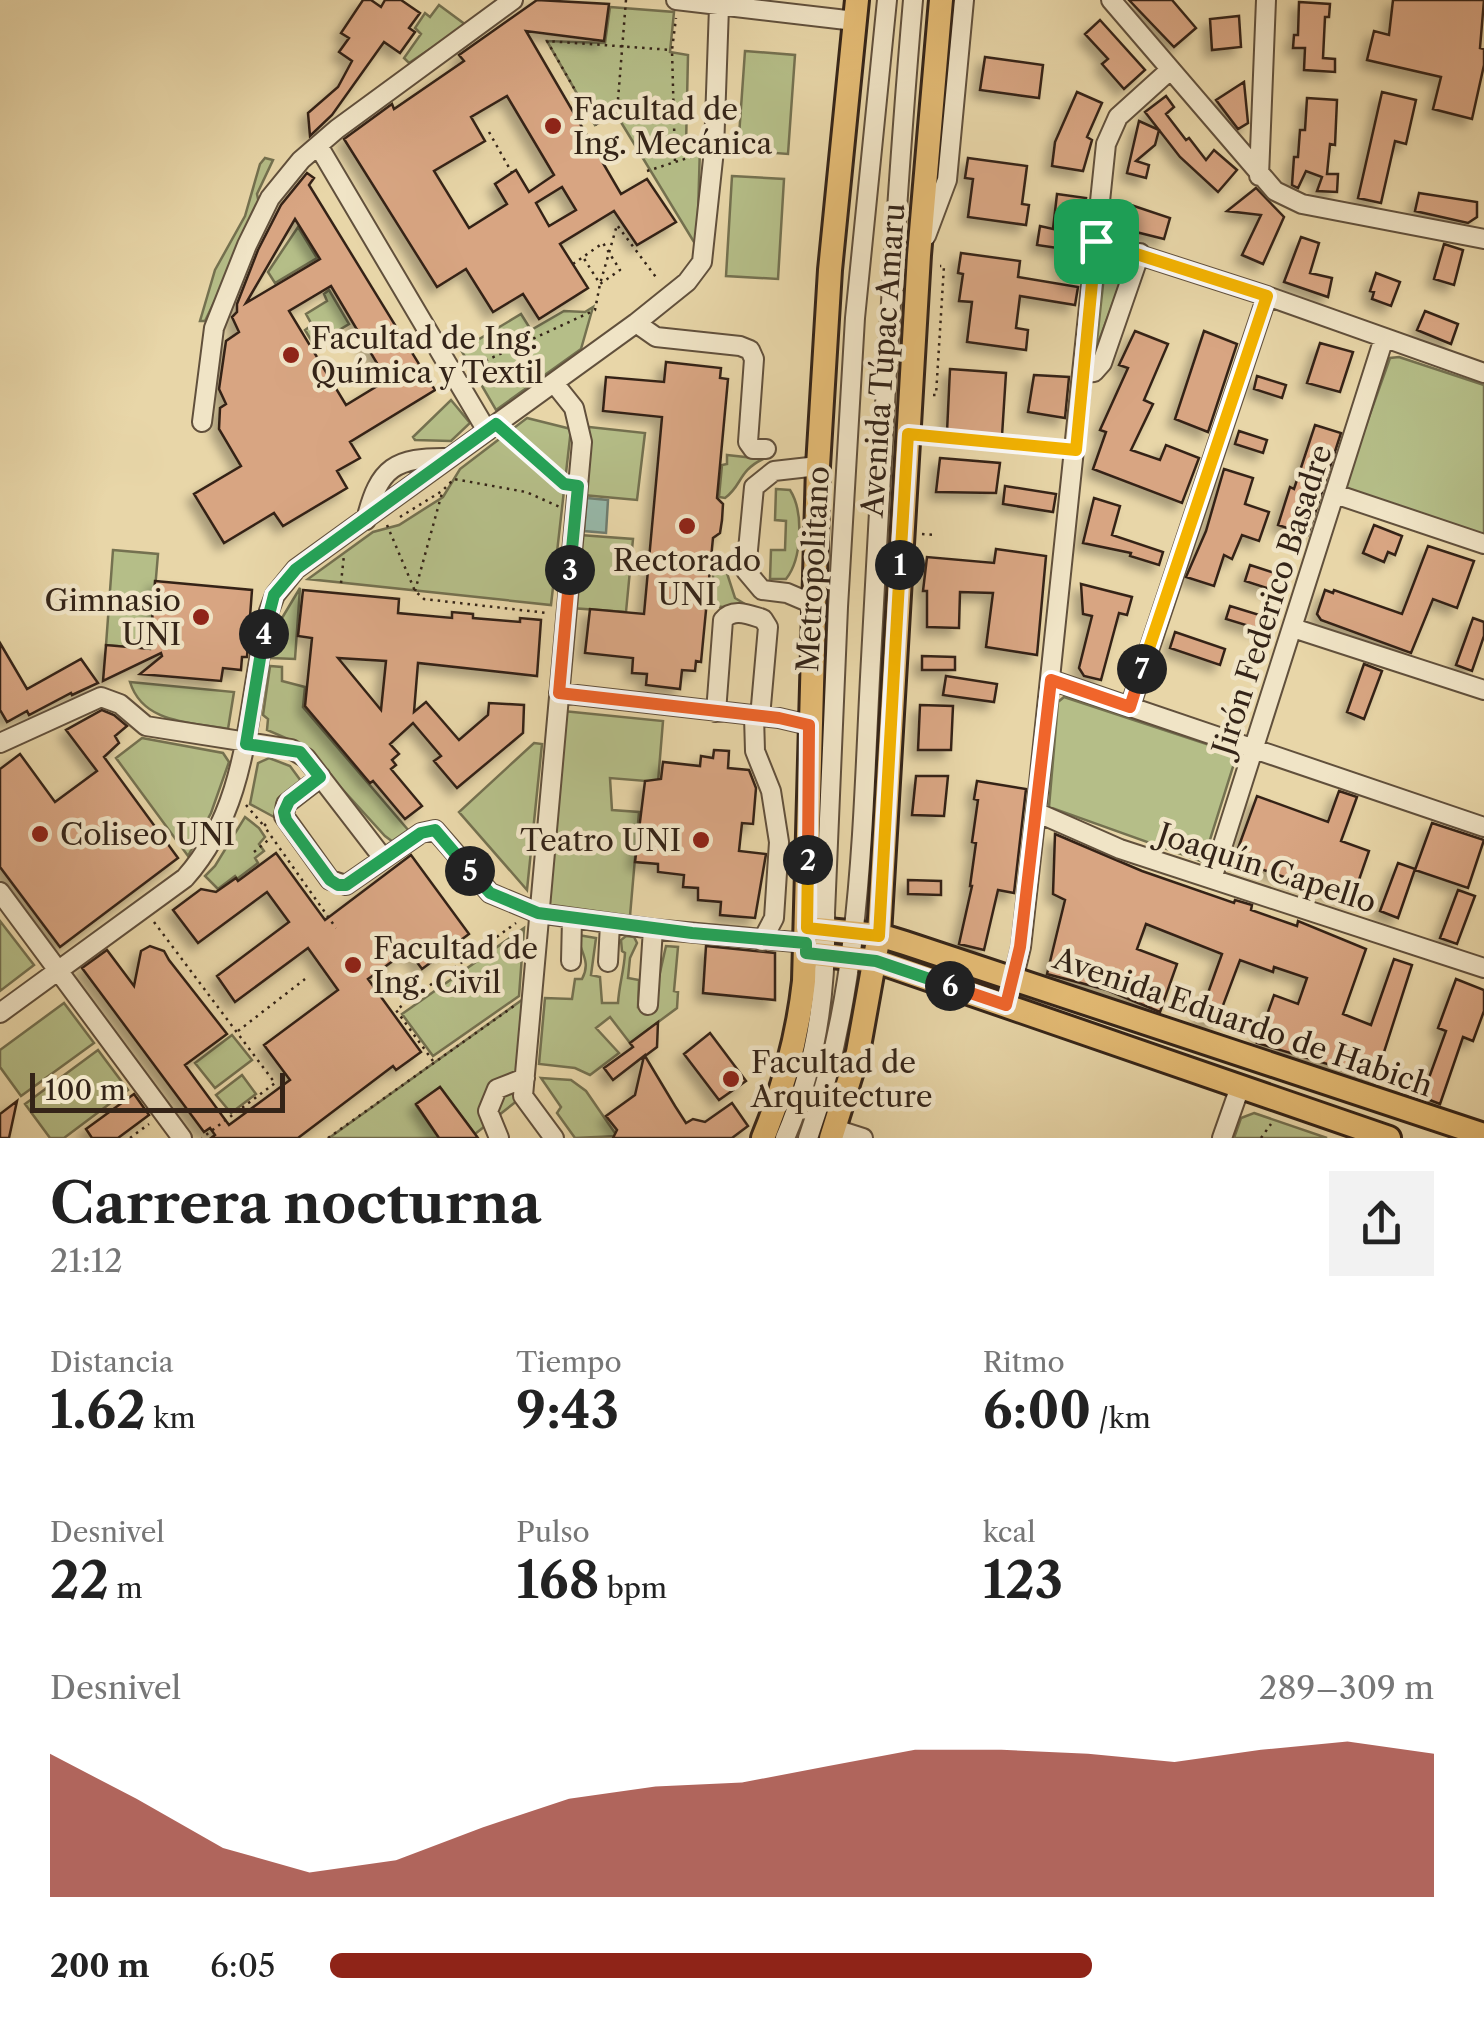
<!DOCTYPE html>
<html lang="es">
<head>
<meta charset="utf-8">
<style>
  :root { --surface:#fff; --page:#f2f2f2; --text:#222; --muted:#767676; --accent:#8f2418 }
  body { margin:0; font-family:"Libre Caslon Text",serif; background:var(--page); color:var(--text); height:100vh; display:flex; flex-direction:column; font-size:38px; white-space:nowrap }
  * { box-sizing:border-box; margin:0 }
  p { font-size:32px; color:var(--muted) }
  .icon { flex:none; width:55px; height:55px; fill:none; stroke:currentColor; stroke-width:2; stroke-linecap:round; stroke-linejoin:round }
  .map { position:relative; height:1138px; overflow:hidden }
  .sheet { display:flex; flex-direction:column; background:var(--surface); flex:1 }
  .sheet>* { flex:none }
  .scale { position:absolute; left:30px; bottom:25px; width:255px; box-sizing:border-box; padding-left:10px; border:5px solid #342418; border-top:0; font-size:28px; line-height:35px; white-space:nowrap; color:#342418; -webkit-text-stroke:8px #f0e4c6; paint-order:stroke }
  .pin { position:absolute; display:grid; place-items:center; width:85px; height:85px; color:#fff; margin:-42px; border-radius:20px; box-shadow:0 5px 15px #0006 }
  .km { position:absolute; width:50px; height:50px; margin:-25px; border-radius:50%; background:#222; color:#fff; font-size:28px; line-height:50px; text-align:center }
  .round { display:grid; place-items:center; flex:none; width:105px; height:105px; border-radius:0px; background:var(--page) }
  .overview { display:flex; align-items:center; justify-content:space-between; height:170px; padding:0 50px }
  h1 { font-size:55px; font-weight:700; line-height:75px }
  .stats { display:grid; grid-template-columns:repeat(3,1fr); gap:15px; height:170px; padding:10px 50px }
  .stats div { display:grid; align-content:center }
  .stats b { font-size:50px; font-weight:700 }
  .stats small { font-size:28px; font-weight:400 }
  .stats p { font-size:28px }
  .chart { height:280px; padding:20px 50px }
  .chart p { display:flex; justify-content:space-between }
  .chart svg { width:100%; height:180px; margin-top:10px; fill:var(--accent); opacity:.7 }
  ul { padding:0 50px; list-style:none; font-size:32px }
  li { display:grid; grid-template-columns:160px 120px 1fr; align-items:center; height:75px }
  li i { height:25px; border-radius:12px; background:var(--accent) }
  .map>svg:first-child { display:block }
</style>
</head>
<body>
<div class="map">
<svg width="1484" height="1138" viewBox="0 0 1484 1138">
  <defs>
    <filter id="shadow"><feDropShadow dx="-7" dy="7" stdDeviation="5" flood-color="#0004"/></filter>
  </defs>
  <rect width="100%" height="100%" fill="#e8d6a8"/>
  <filter id="stains"><feTurbulence type="fractalNoise" baseFrequency=".002" numOctaves="4"/><feColorMatrix values="0 0 0 0 .2 0 0 0 0 .09 0 0 0 0 .02 0 0 0 .5 -.17"/></filter>
  <radialGradient id="worn" r=".72"><stop offset=".6" stop-color="#630" stop-opacity="0"/><stop offset="1" stop-color="#630" stop-opacity=".3"/></radialGradient>
  <!-- green -->
  <path fill="#b5be88" stroke="#747150" stroke-width="2.5" d="M439,5L466,25L409,63L404,58L421,34L415,28L425,13L430,17Z
    M610,7L674,12L670,52L688,55L686,146L700,147L697,247L616,114L595,125L547,41L605,43Z
    M745,51L795,55L788,154L738,150Z
    M265,158L273,160L257,194L260,208L205,321H200L215,270L245,216L260,164Z
    M732,176L784,179L778,279L726,276Z
    M298,227L317,258L275,283L268,272Z
    M1123,260L1127,265L1096,349L1105,266Z
    M329,290L349,324L314,345L305,330L312,325L306,314L327,301L324,294Z
    M593,307L581,349L496,410L461,350L521,314L531,330L564,311L585,312Z
    M1399,357L1484,385V536L1348,489L1345,484L1390,358Z
    M451,400L470,423L451,441L415,440L413,437Z
    M527,418L571,429L551,605L308,579L373,532L399,525L443,497L460,469Z
    M589,427L645,433L637,500L583,495Z
    M727,455L763,459C738,471 742,486 725,498L719,497L722,465L727,464Z
    M776,489L790,490C804,512 802,559 786,579H770L771,550H785L786,521L775,520Z
    M580,535L633,539L626,612L571,608Z
    M113,550L158,554L150,649L106,645Z
    M713,563L726,570L735,598L755,610L713,606Z
    M300,588L295,659L271,658L282,618Z
    M270,666L282,667V681L305,687L303,707L409,831L393,842L385,836L312,756L293,741L267,730L268,719L263,715Z
    M130,682L234,692L228,729C191,722 143,724 130,682Z
    M1064,697L1237,754L1203,862L1049,807L1058,702Z
    M563,711L663,721L658,782L610,778L612,810L639,812L630,916L545,908Z
    M142,738L223,753L229,762L211,813L188,856L116,758Z
    M534,743L542,744L527,890L459,812Z
    M269,758L290,766L301,781L274,817L250,804L258,763Z
    M245,817L259,828L265,837L259,844L264,851L255,858L258,863L237,879L235,876L218,889L205,876L215,866Z
    M0,921L34,965L0,991Z
    M524,928L519,996L433,1056L402,1014Z
    M578,935L596,938L591,975L600,977L602,1003H618C619,985 624,971 625,953L622,951L621,940L626,936L634,937L637,943L630,958L628,978L639,980L638,1007L652,1008L666,946L678,947L674,991L678,992L677,1008L630,1043L610,1017L596,1028L619,1053L590,1075L575,1068L539,1064L545,998L572,999L575,979H582C592,961 579,951 578,935Z
    M533,992L523,1096L475,1134L440,1087L416,1105L439,1138H329Z
    M64,1003L94,1043L21,1096L0,1067V1050Z
    M232,1035L252,1060L215,1088L195,1063Z
    M98,1050L128,1090L64,1138H50L25,1104Z
    M242,1075L256,1094L231,1113L216,1095Z
    M541,1078L571,1080L586,1091L617,1136L575,1138L557,1113L561,1107Z
    M1254,1113L1327,1138H1234L1241,1118Z"/>
  <!-- water -->
  <path fill="#97b9aa" stroke="#6f7d70" stroke-width="2.5" d="M587,498L608,500L606,533L584,531Z"/>
  <!-- building -->
  <path fill="#d8a582" stroke="#342418" stroke-width="2.5" fill-rule="evenodd" filter="url(#shadow)" d="M363,0H371L381,7L385,0H401L420,13L409,28L415,32L400,53L384,42L332,115L310,136L308,113L338,87L352,61L339,52L349,38L341,33Z
    M537,0L609,4L604,41L526,31L621,194L647,179L676,222L637,245L614,211L560,244L588,288L539,319L523,294L493,312L466,269L437,287L344,139L392,104L394,109L464,61L459,55ZM507,96L554,175L529,192L516,170L495,184L507,204L469,228L434,171L485,141L471,117ZM562,187L576,210L549,226L536,203Z
    M1129,0H1172L1196,28L1174,47Z
    M1393,0H1484L1480,48L1484,49V65L1472,119L1433,109L1441,77L1367,60L1374,31L1389,35Z
    M1299,2L1330,4L1329,17H1325L1323,58L1335,59V72L1304,70L1305,48H1293L1294,35H1298Z
    M1239,16L1241,47L1212,50L1210,19Z
    M1100,20L1145,70L1124,89L1102,64L1108,59L1085,34Z
    M985,57L1043,65L1039,98L980,90Z
    M1244,82L1248,123L1238,129L1216,100Z
    M1077,92L1102,103L1087,137L1092,140L1083,171L1052,166L1055,142Z
    M1382,92L1416,100L1406,144L1395,141L1381,203L1358,198Z
    M1166,96L1174,107L1166,114L1186,140L1189,138L1206,160L1214,150L1237,170L1218,192L1180,157L1145,112Z
    M1307,98L1337,100L1335,145L1330,144L1327,174H1338L1337,192L1317,191L1322,177L1306,171L1298,188L1292,185L1294,157H1298L1300,130H1305Z
    M1139,121L1159,130L1155,145L1136,161L1149,165L1146,178L1127,173Z
    M968,158L1027,166L1022,204L1029,205L1026,225L968,217L973,179L965,178Z
    M307,173L314,178L309,185L435,390L350,442L360,458L337,471L347,488L283,526L274,513L224,543L194,494L241,466L219,429L220,408L226,404L219,389L226,341L239,332L232,317L237,312V304L258,250L281,205ZM295,219L320,259L246,303ZM331,286L387,380L346,405L289,311Z
    M1256,188L1284,217L1263,264L1242,255L1261,215L1227,211Z
    M1419,193L1477,202V217L1468,223L1415,211Z
    M1057,194L1086,198L1078,251L1037,245L1040,226L1053,229Z
    M1128,204L1170,218L1164,239L1120,228Z
    M1301,237L1319,243L1310,273L1332,278L1328,297L1284,282Z
    M1444,244L1463,250L1454,285L1434,279Z
    M961,253L1020,261L1018,277L1078,287L1075,305L1020,296L1016,328L1028,330L1026,350L967,342L972,302L959,301L963,274L958,273Z
    M1376,273L1400,282L1391,306L1372,299L1374,292L1370,291Z
    M1425,311L1458,324L1451,344L1417,330Z
    M1135,331L1168,344L1144,400L1153,404L1131,450L1160,460L1166,445L1199,458L1182,503L1093,469L1106,432L1100,430L1128,368L1119,365Z
    M1204,331L1237,344L1208,432L1175,419Z
    M1320,343L1353,352L1340,392L1307,383Z
    M666,362L721,368L720,378L728,379L717,498L723,504L722,520L720,533L713,538L701,662L696,661L695,671L682,670L680,689L646,685L647,674L632,673L633,658L585,653L590,609L644,614L662,417L603,411L606,377L664,382Z
    M950,369L1006,373L1002,436L947,432Z
    M1034,375L1069,377L1065,418L1028,412Z
    M1257,376L1286,385L1282,398L1254,389Z
    M1315,425L1341,433L1308,535L1278,525L1290,487L1294,489Z
    M1239,431L1267,440L1263,453L1235,444Z
    M940,458L1000,463L996,493L936,492Z
    M1224,469L1253,478L1245,504L1269,512L1259,541L1242,535L1232,559L1224,555L1214,586L1186,577L1206,531Z
    M1005,486L1056,494L1053,512L1003,504Z
    M1094,498L1120,506L1112,535L1163,552L1159,565L1130,556L1131,553L1083,543Z
    M1374,525L1402,536L1395,555L1388,552L1384,562L1363,553Z
    M1428,546L1474,561L1457,608L1433,599L1411,653L1321,620L1317,614L1325,590L1333,593L1334,590L1402,614Z
    M996,549L1046,556L1037,655L986,647L993,593L960,592L959,628L927,627V591H923L927,557L994,563Z
    M1250,565L1284,576L1279,592L1245,581Z
    M155,581L252,590L247,657H242L241,670L223,668L221,681L140,674L162,656L161,653L103,681L106,645L150,649Z
    M1081,584L1132,597L1127,615L1119,613L1101,680L1084,676L1079,668L1092,616L1083,614Z
    M303,590L399,599L398,613L452,618V612L473,614V618L520,622V618L541,620L537,676L418,663L414,712L426,702L459,740L488,715L489,703L524,705L523,733L457,788L434,761L441,756L413,723L390,744L399,754L392,760L396,765L391,769L422,806L405,819L373,781L370,783L305,706L312,638L298,636ZM338,658L386,661L381,710Z
    M1230,606L1266,617L1262,630L1226,619Z
    M1473,618L1484,622V636L1472,671L1456,665Z
    M1175,632L1225,649L1220,665L1170,648Z
    M0,643L27,689L81,659L98,683L72,695L71,693L29,715L27,711L7,722L0,710Z
    M922,656L955,657V670H922Z
    M1364,664L1382,671L1364,719L1347,712Z
    M946,676L997,684L994,702L943,695Z
    M920,705L953,706L951,750H918Z
    M102,710L114,715L127,726L115,736L119,743L104,757L178,858L60,947L0,867V769L20,754L55,802L97,771L66,730Z
    M714,750L729,751L728,768L749,770L756,788L753,824L742,823L739,851L766,854L755,918L720,915L721,902L698,900V888L683,887L684,875L658,872V864L635,862L645,781L661,779L663,762L700,766L701,756L713,758Z
    M916,776H948L944,816L912,815Z
    M977,781L1026,789L1014,893L998,890L984,950L959,944L972,886H970L976,843L972,842L978,800L974,799Z
    M1339,791L1357,797L1341,841L1369,851L1352,900L1240,862L1236,854L1257,796L1328,822Z
    M1432,823L1484,840L1468,888L1415,870Z
    M1055,834L1142,871L1234,903L1235,900L1252,905L1251,910L1297,926L1298,921L1366,949L1343,1014L1371,1025L1394,959L1412,965L1376,1077L1335,1062L1334,1066L1257,1043L1274,995L1298,1004L1307,978L1274,967L1273,972L1240,960L1216,1024L1199,1018L1222,954L1146,924L1137,949L1177,964L1160,1012L1107,990L1047,974L1065,900L1053,894Z
    M276,853L325,920L411,855L469,934L422,969L408,950L368,979L421,1052L396,1070L393,1066L298,1138H211L215,1135L210,1128L204,1132L82,968L107,950L134,986L141,951L150,946L164,951L169,960L227,1034L185,1065L229,1125L290,1080L264,1045L338,990L308,948L235,1002L217,976L289,922L267,892L198,943L173,910L201,889L216,892L236,878L238,881Z
    M1398,863L1415,869L1398,918L1380,911Z
    M908,880L941,881V895L908,894Z
    M1458,890L1475,896L1457,944L1440,938Z
    M706,946L775,953V1000L703,993Z
    M1456,979L1484,990V1011L1473,1041L1463,1037L1440,1104L1422,1097L1446,1031L1438,1028Z
    M658,1022L657,1047L645,1056L675,1106L686,1123L693,1119L705,1122L732,1103L748,1126L732,1138H613L617,1130L606,1116L635,1095L644,1056L613,1080L604,1068L633,1047L630,1043Z
    M710,1033L746,1081L719,1100L684,1054Z
    M440,1087L478,1138H439L416,1104Z
    M134,1094L149,1115L118,1138H92L86,1129Z
    M17,1101L9,1138H0V1114Z"/>
  <g fill="none" stroke-linecap="round" stroke-linejoin="round">
    <!-- minor casing -->
    <g stroke="#61503c" stroke-width="22">
      <path id="minor" d="M676,0L855,21
        M1111,0L1275,191L1302,204L1484,239
        M319,147L487,431
        M1259,176L1266,0
        M926,236L947,180L964,0
        M1096,241L1267,296L1484,373
        M636,323L656,337L740,346L750,350L754,359L748,442L753,449H766
        M1084,373L1094,372L1102,363L1140,253
        M202,422L214,328L247,245L270,198L301,160L337,129L513,0
        M1335,494L1484,544
        M366,520C379,467 395,457 449,458
        M813,604L787,593L762,590L746,571L754,487L774,471L818,466
        M1293,628L1484,690
        M1051,680L1484,827
        M559,693L779,718L809,725
        M1130,707L1267,296
        M716,712L723,620C733,607 750,615 763,619L768,627L760,717
        M754,716L755,751L771,791L779,842L774,918L762,941
        M0,743L101,697L120,704L146,726L291,749L306,758L383,858
        M321,777L286,804L284,816L330,880L346,885L421,833L435,830L490,893L538,913L653,929L806,943
        M1036,812L1120,849L1484,968
        M1212,879L1384,338
        M0,892L182,1138
        M571,961L572,919
        M608,962L610,924
        M648,1005L653,929
        M1007,1005L1021,947L1036,812L1106,144L1118,117L1170,70
        M0,1013L185,878C252,803 246,703 269,611L275,595L296,569L636,323L687,282L702,262L714,150L719,7
        M835,1129L863,1138
        M499,1138L488,1111L497,1089L525,1078
        M554,1138L523,1096L582,442L574,408L554,383
        M785,1138C816,1067 827,990 825,913L838,607L855,318L887,0
        M808,1138C863,985 862,819 871,659C883,439 894,219 913,0
        M1222,1138L1240,1087"/>
    </g>
    <!-- major casing -->
    <g stroke="#342418" stroke-width="28">
      <path id="major" d="M807,928L879,935L905,943L1484,1135
        M806,953L876,961L1389,1138
        M763,1138C784,1087 798,1035 804,981L818,466L830,270L857,0
        M831,1138L858,1052L879,935L919,255L941,0"/>
    </g>
    <!-- path -->
    <path stroke="#342418" stroke-width="2.5" stroke-dasharray="2.5 5" stroke-linecap="butt" d="M626,0L617,112L595,125L547,41L672,50
      M489,132L512,173
      M675,161L672,50L676,18
      M647,171L694,156
      M573,264L603,243L620,270L600,284L583,257
      M472,367L595,310L600,284L617,225L658,280
      M933,395H936L944,266H940
      M508,436L559,479
      M929,436L1055,448
      M400,517L442,491L454,479L526,492L560,507
      M387,525L415,591L424,599L547,613
      M922,534L935,535
      M341,583L344,555
      M415,591L442,493
      M246,805L264,826
      M266,824L264,826L336,928
      M254,852L272,837
      M154,922L275,1083L202,1138
      M238,1031L305,979
      M433,1061L396,1010L516,923
      M130,1138L149,1124
      M328,1138L514,1006
      M1261,1138L1271,1124"/>
    <!-- minor -->
    <use href="#minor" stroke="#f0e4c6" stroke-width="18"/>
    <!-- major -->
    <use href="#major" stroke="#e4bb74" stroke-width="22"/>
  </g>
  <g fill="none" stroke-linecap="round" stroke-linejoin="round">
    <!-- split-1 casing -->
    <g stroke="#fff" stroke-width="20">
      <path id="split-1" d="M900,565L908,434L1076,450L1096,241"/>
    </g>
    <!-- split-2 casing -->
    <g stroke="#fff" stroke-width="20">
      <path id="split-2" d="M808,860L807,928L879,936L900,565"/>
    </g>
    <!-- split-3 casing -->
    <g stroke="#fff" stroke-width="20">
      <path id="split-3" d="M570,570L559,693L779,718L809,725L808,860"/>
    </g>
    <!-- split-4 casing -->
    <g stroke="#fff" stroke-width="20">
      <path id="split-4" d="M264,634L274,595L296,569L496,424L564,484L578,486L570,570"/>
    </g>
    <!-- split-5 casing -->
    <g stroke="#fff" stroke-width="20">
      <path id="split-5" d="M264,634L246,744L300,752L320,777L289,801L284,812L286,820L330,880L338,885H346L421,833L435,830L470,871"/>
    </g>
    <!-- split-6 casing -->
    <g stroke="#fff" stroke-width="20">
      <path id="split-6" d="M470,871L490,893L538,913L692,933L806,943V953L876,961L950,986"/>
    </g>
    <!-- split-7 casing -->
    <g stroke="#fff" stroke-width="20">
      <path id="split-7" d="M950,986L1006,1005L1020,947L1051,680L1130,707L1142,669"/>
    </g>
    <!-- split-8 casing -->
    <g stroke="#fff" stroke-width="20">
      <path id="split-8" d="M1096,241L1267,296L1142,669"/>
    </g>
    <!-- split-1 -->
    <use href="#split-1" stroke="#f5b400" stroke-width="12"/>
    <!-- split-2 -->
    <use href="#split-2" stroke="#f5b400" stroke-width="12"/>
    <!-- split-3 -->
    <use href="#split-3" stroke="#f0652b" stroke-width="12"/>
    <!-- split-4 -->
    <use href="#split-4" stroke="#22a559" stroke-width="12"/>
    <!-- split-5 -->
    <use href="#split-5" stroke="#22a559" stroke-width="12"/>
    <!-- split-6 -->
    <use href="#split-6" stroke="#22a559" stroke-width="12"/>
    <!-- split-7 -->
    <use href="#split-7" stroke="#f0652b" stroke-width="12"/>
    <!-- split-8 -->
    <use href="#split-8" stroke="#f5b400" stroke-width="12"/>
  </g>
  <!-- markers -->
  <g fill="#8f2418" stroke="#f0e4c6" stroke-width="4">
    <circle cx="553" cy="126" r="10"/>
    <circle cx="291" cy="355" r="10"/>
    <circle cx="687" cy="526" r="10"/>
    <circle cx="201" cy="617" r="10"/>
    <circle cx="40" cy="834" r="10"/>
    <circle cx="701" cy="840" r="10"/>
    <circle cx="353" cy="965" r="10"/>
    <circle cx="731" cy="1079" r="10"/>
  </g>
  <g text-anchor="middle" dominant-baseline="central" stroke-width="9" stroke-linejoin="round" paint-order="stroke">
    <!-- poi labels -->
    <g font-size="30" fill="#342418" stroke="#f0e4c6" text-anchor="start">
      <text x="573" y="109">Facultad de<tspan x="573" dy="34">Ing. Mecánica</tspan></text>
      <text x="311" y="338">Facultad de Ing.<tspan x="311" dy="34">Química y Textil</tspan></text>
      <text x="687" y="560" text-anchor="middle">Rectorado<tspan x="687" dy="34">UNI</tspan></text>
      <text x="181" y="600" text-anchor="end">Gimnasio<tspan x="181" dy="34">UNI</tspan></text>
      <text x="60" y="834">Coliseo UNI</text>
      <text x="681" y="840" text-anchor="end">Teatro UNI</text>
      <text x="373" y="948">Facultad de<tspan x="373" dy="34">Ing. Civil</tspan></text>
      <text x="751" y="1062">Facultad de<tspan x="751" dy="34">Arquitecture</tspan></text>
    </g>
    <!-- street labels -->
    <g font-size="30" fill="#342418" stroke="#f0e4c6">
      <text transform="translate(883 360) rotate(-86)">Avenida Túpac Amaru</text>
      <text transform="translate(813 569) rotate(-87)">Metropolitano</text>
      <text transform="translate(1272 600) rotate(-72)">Jirón Federico Basadre</text>
      <text transform="translate(1267 868) rotate(18)">Joaquín Capello</text>
      <text transform="translate(1243 1022) rotate(19)">Avenida Eduardo de Habich</text>
    </g>
  </g>
  <rect width="100%" height="100%" filter="url(#stains)"/>
  <rect width="100%" height="100%" fill="url(#worn)"/>
</svg>
<div class="scale">100 m</div>
<div class="pin" style="left:1096px;top:241px;background:#1e9e55"><svg class="icon" aria-label="arrive" viewBox="0 0 24 24"><path d="M6 21V4h12l-3 4 3 4H6"/></svg></div>
<b class="km" style="left:900px;top:565px">1</b>
<b class="km" style="left:808px;top:860px">2</b>
<b class="km" style="left:570px;top:570px">3</b>
<b class="km" style="left:264px;top:634px">4</b>
<b class="km" style="left:470px;top:871px">5</b>
<b class="km" style="left:950px;top:986px">6</b>
<b class="km" style="left:1142px;top:669px">7</b>
</div>
<section class="sheet">
<div class="overview"><div><h1>Carrera nocturna</h1><p>21:12</p></div><a class="round"><svg class="icon" aria-label="share" viewBox="0 0 24 24"><path d="M12 15V3M7 8l5-5 5 5M5 13v7h14v-7"/></svg></a></div>
<div class="stats">
<div><p>Distancia</p><b>1.62<small> km</small></b></div>
<div><p>Tiempo</p><b>9:43</b></div>
<div><p>Ritmo</p><b>6:00<small> /km</small></b></div>
</div>
<div class="stats">
<div><p>Desnivel</p><b>22<small> m</small></b></div>
<div><p>Pulso</p><b>168<small> bpm</small></b></div>
<div><p>kcal</p><b>123</b></div>
</div>
<div class="chart"><p><span>Desnivel</span>289–309 m</p>
<svg viewBox="0 0 160 44" preserveAspectRatio="none"><path d="M0 44V9L10 20L20 32L30 38L40 35L50 27L60 20L70 17L80 16L90 12L100 8L110 8L120 9L130 11L140 8L150 6L160 9V44z"/></svg>
</div>
<ul>
<li><b>200 m</b>6:05<i style="width:69%"></i></li>
</ul>
</section>
</body>
</html>
